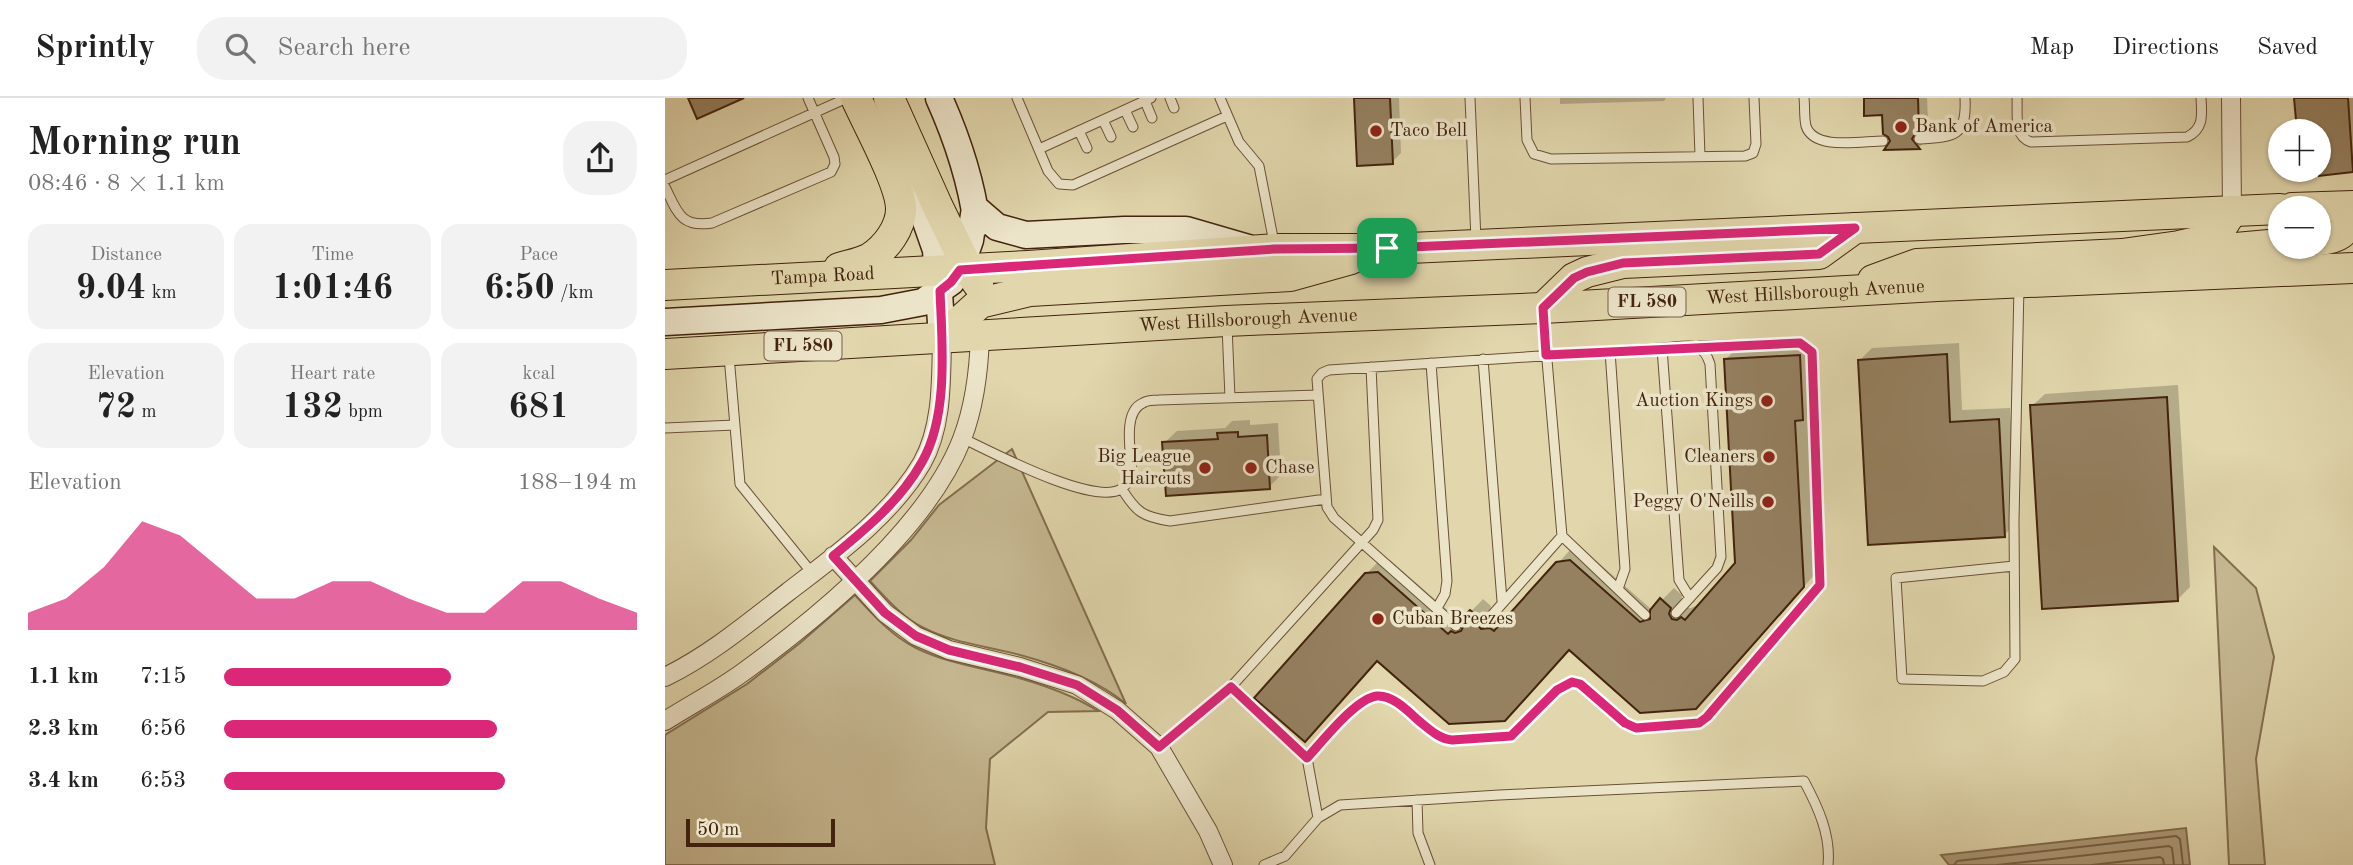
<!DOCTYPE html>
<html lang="en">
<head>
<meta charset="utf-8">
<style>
  :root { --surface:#fff; --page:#f2f2f2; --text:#222; --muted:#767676; --line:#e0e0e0; --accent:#db2777 }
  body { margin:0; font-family:"Old Standard TT",serif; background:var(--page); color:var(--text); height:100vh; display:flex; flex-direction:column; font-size:26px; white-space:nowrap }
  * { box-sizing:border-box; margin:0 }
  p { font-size:23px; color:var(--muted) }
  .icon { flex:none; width:38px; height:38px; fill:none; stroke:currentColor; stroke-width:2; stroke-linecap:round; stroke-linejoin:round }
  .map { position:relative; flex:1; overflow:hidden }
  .details { display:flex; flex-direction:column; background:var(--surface); width:665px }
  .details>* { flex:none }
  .controls { position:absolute; left:1603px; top:21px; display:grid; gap:14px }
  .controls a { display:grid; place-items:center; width:63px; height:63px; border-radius:50%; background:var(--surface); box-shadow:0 2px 5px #0004; font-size:35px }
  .scale { position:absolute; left:21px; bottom:18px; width:149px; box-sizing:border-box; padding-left:7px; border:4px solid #43230d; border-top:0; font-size:19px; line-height:24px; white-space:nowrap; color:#43230d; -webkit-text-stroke:5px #ece4c9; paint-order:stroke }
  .pin { position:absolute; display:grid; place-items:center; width:60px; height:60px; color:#fff; margin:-30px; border-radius:14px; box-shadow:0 4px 10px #0006 }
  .round { display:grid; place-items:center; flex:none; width:74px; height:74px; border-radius:28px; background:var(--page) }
  .headline { display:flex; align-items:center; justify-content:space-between; height:119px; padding:0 28px }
  h1 { font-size:38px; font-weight:800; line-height:52px }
  .stats { display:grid; grid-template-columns:repeat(3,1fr); gap:10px; height:119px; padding:7px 28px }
  .stats div { display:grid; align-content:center; border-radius:18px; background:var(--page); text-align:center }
  .stats b { font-size:35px; font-weight:800 }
  .stats small { font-size:19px; font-weight:400 }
  .stats p { font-size:19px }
  .chart { height:196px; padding:14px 28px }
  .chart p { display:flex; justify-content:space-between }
  .chart svg { width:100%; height:126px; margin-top:7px; fill:var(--accent); opacity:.7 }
  ul { padding:0 28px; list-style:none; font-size:23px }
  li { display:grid; grid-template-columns:112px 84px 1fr; align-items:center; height:52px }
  li i { height:18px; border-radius:9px; background:var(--accent) }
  header { display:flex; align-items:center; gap:42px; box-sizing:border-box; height:98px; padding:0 35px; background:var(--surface); border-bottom:2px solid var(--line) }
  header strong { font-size:33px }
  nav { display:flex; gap:38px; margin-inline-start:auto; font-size:24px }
  .search { width:490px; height:63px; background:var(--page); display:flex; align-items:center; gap:18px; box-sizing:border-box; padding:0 24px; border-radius:28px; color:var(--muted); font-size:26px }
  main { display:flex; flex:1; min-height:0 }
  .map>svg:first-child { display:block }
</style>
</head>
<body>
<header>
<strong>Sprintly</strong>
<div class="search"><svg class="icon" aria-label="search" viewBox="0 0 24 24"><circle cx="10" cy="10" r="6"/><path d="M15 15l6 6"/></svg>Search here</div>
<nav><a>Map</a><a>Directions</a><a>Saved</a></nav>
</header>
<main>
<section class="details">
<div class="headline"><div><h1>Morning run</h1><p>08:46 · 8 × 1.1 km</p></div><a class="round"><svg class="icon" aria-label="share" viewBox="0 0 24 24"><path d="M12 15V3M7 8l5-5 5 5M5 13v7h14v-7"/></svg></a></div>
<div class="stats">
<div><p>Distance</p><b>9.04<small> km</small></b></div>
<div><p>Time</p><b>1:01:46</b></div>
<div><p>Pace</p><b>6:50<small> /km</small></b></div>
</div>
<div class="stats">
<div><p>Elevation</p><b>72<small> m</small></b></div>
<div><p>Heart rate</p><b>132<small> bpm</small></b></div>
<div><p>kcal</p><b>681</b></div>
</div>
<div class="chart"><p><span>Elevation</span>188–194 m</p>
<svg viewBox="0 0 160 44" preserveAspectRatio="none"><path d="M0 44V38L10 33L20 22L30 6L40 11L50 22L60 33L70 33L80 27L90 27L100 33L110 38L120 38L130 27L140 27L150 33L160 38V44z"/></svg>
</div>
<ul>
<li><b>1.1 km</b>7:15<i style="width:55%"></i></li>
<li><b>2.3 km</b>6:56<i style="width:66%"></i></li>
<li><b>3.4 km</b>6:53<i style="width:68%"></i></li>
</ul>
</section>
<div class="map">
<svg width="1688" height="767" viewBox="0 0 1688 767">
  <rect width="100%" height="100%" fill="#e1d6ac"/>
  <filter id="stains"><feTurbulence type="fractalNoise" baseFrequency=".00286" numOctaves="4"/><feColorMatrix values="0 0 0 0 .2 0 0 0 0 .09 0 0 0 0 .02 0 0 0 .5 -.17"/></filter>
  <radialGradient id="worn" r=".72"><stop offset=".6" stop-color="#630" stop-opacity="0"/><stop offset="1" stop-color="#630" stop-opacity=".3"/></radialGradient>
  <!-- green -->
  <path fill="#c6b891" stroke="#846e4f" stroke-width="2" d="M347,351L461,606C431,581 392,567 355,557C322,548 287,545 257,529C236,518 221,500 205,483L246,442L274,407Z
    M1549,449L1591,490L1609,559L1591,661L1600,767H1564Z
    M190,497C208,517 227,538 251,550C284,566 319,570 354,580C382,588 408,597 433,613L383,614L325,661L321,730L330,767H0V637L82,586L135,545Z"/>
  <!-- water -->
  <path fill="#ab9976" stroke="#816a4c" stroke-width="2" d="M1521,730L1525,767H1284L1276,757Z"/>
  <!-- shadow -->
  <path fill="#0003" d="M691,0H734L736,55L727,64Z
    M895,0H1001L999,3L895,6Z
    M1200,0H1262L1263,23L1256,30L1258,36L1264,40L1254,49L1222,50L1227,44L1219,15Z
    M1631,0H1688V72L1638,77L1637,72H1654V33H1634Z
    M1146,245L1150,308L1142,316L1151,475L1043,596L904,550L852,609L701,476L714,463L725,462L796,524L818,501L826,508L825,513L828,519L838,518L842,521L905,452L918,451L987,512L1009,490L1017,497L1016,503L1019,509L1026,510L1030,508L1032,511L1072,466L1060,262L1073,249Z
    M1294,245L1297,312L1345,310L1352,425L1339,437L1195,262L1207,250Z
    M1513,287L1525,489L1513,501L1367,308L1380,296Z
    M585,322V327L613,325L616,377L604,389L499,345L512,333L560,330L567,323Z"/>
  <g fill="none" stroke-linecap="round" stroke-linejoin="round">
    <!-- shore -->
    <path stroke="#775e42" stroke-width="2" d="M1289,767L1292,763L1511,738L1515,741L1518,767
      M1332,767L1504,748L1507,750L1509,767
      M1427,767L1495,759L1498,761L1499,767"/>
  </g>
  <!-- building -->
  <path fill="#958060" stroke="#43230d" stroke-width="2" d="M23,0H79L32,21Z
    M689,0H725L728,66L692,68Z
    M1199,0H1253L1254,34L1250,36L1247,41L1255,51L1219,52L1225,43L1223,39L1218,36L1217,17L1199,18Z
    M1629,0H1683L1688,74L1654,78V33H1632Z
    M1282,256L1285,324L1334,321L1340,439L1203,447L1193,262Z
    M1135,257L1138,322L1130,323L1139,489L1031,611L975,615L904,552L840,623L784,626L712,563L640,644L589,600L700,475L713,474L783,536L786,533L790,535L796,533L798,529L795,522L805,512L815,520L813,527L816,531L825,530L829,533L891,464L905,462L975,524L985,521V512L995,500L1006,510L1004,516L1007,521L1012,522L1016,519L1020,522L1070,465L1059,261Z
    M1502,299L1513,503L1377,511L1365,307Z
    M573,334V339L602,337L605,391L501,398L497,344L553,341L552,335Z"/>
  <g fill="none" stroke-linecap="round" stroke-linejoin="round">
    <!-- lane casing -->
    <g stroke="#6a5035" stroke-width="11">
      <path id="lane" d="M352,0L383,73L394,86L408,87L562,18
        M505,0L509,10
        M555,0L574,44L594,68L609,145
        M805,0L811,142
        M860,0L862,42L869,56L886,61L1080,58L1088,55L1091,46L1089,0
        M1033,0L1035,58
        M1139,0C1140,9 1139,20 1141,28C1149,53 1197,43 1218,43
        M1352,0C1353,16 1348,38 1366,44L1522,39C1539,31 1537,17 1536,0
        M480,3L487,20
        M460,12L468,29
        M438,22L446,39
        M414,33L422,50
        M1254,41C1289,39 1302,39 1300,0
        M374,51L486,0
        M0,82L182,0
        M0,89C12,113 15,130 47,125L166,74L170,66L169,59L143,0
        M878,215L897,438
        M562,228L565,300
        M997,250L1014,482L1025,500
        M945,253L960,471L953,491
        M64,258L75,386L147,475
        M818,261L837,503
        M766,265L782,483L780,496L772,510
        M0,330L70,327
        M297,340C327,354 428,408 456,391C460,389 464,382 467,378C467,359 456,314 478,305C482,302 489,302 494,302L653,297
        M457,391C471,414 478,419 505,423L661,401
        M1349,468L1231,480L1237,581L1318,583L1339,574L1350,561L1349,423L1354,188
        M820,525L897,438L980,517
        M791,528L669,420L662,409L652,281L657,275L664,272L997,250C1020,249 1037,240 1045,266L1056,459L1052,470L1011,515
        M566,589L642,660C656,645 693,599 712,598C728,597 743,613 754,623C764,631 774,641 787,642L846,638L892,592L907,584L915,586L960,625L971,630L1034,625L1042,619L1155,487L1147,254L1134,245L1034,248
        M494,649L566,589L708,432L713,422L706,269
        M642,660L653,720
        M752,702L753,735L765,767
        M599,767L620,758L653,720L675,707L834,697L1139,683C1153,709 1166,737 1163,767"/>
    </g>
    <!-- street casing -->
    <g stroke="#6a5035" stroke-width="20">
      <path id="street" d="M1566,0L1567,113
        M168,458L220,515L251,538L284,552L355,569L412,587L452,612L494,649L543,733L558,767
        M0,579C45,557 83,525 123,494C171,457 226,418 257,365C278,328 276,280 277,239
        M0,623C25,607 52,593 77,575C154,519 262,431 297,341C310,307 314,273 315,237"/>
    </g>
    <!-- secondary casing -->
    <g stroke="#43230d" stroke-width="29">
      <path id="secondary" d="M274,0C292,40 306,83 312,126
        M233,59L258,115L271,152L277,239
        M310,110L332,129L361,137L459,132H521L583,150
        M0,224L216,212L258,204L286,184L295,171L305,142L310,110"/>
    </g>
    <!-- primary casing -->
    <g stroke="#43230d" stroke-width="32">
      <g id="primary">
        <path d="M224,0L272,107L303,171L313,186"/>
        <path d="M1627,110L1688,108"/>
        <path d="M1654,142C1674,140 1679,136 1688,118"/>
        <path d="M174,170C184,167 196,165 205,160C221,150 236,130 236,111C236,86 202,25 191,0"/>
        <path d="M1524,175L1571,150L1615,146"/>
        <path d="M1208,182L1252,166L1457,156L1514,148L1546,141L1556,130L1567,113"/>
        <path id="s1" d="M0,187L363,168L610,151H722L1615,111"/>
        <path d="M878,210L909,180L922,174L958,165L1154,156L1190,130"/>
        <path d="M277,239L315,205L365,193L625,178L686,161"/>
        <path id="s2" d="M0,256L561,223L878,210L1272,188L1688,170"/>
      </g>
    </g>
    <!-- lane -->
    <use href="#lane" stroke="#ece4c9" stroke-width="9"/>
    <!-- street -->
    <use href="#street" stroke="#ece4c9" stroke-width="18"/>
    <!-- secondary -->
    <use href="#secondary" stroke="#ece4c9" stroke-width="26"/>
    <!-- primary -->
    <use href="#primary" stroke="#e1d6ac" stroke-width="30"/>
  </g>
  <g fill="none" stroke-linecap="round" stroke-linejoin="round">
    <!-- route casing -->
    <g stroke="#fff" stroke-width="14">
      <path id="route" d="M1190,130L1154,156L958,165L922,174L909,180L878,210L881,257L1135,245L1147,254L1155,487L1042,619L1034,625L971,630L960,625L915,586L907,584L892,592L846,638L787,642C774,641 764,631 754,623C743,613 728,597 712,598C691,600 657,644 642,660L566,589L494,649L452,612L412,587L355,569L284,552L251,538L220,515L168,458C201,431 236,402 257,364C284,317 277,245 275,193L286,184L295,172L610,151L722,150Z"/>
    </g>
    <!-- route -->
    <use href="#route" stroke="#db2777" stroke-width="9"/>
  </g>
  <!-- markers -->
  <g fill="#8f2418" stroke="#ece4c9" stroke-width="2.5">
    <circle cx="1236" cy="29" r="7"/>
    <circle cx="711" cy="33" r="7"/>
    <circle cx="1102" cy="303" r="7"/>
    <circle cx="1104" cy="359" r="7"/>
    <circle cx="540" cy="370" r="7"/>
    <circle cx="586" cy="370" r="7"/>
    <circle cx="1103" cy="404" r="7"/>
    <circle cx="713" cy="521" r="7"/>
  </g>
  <g text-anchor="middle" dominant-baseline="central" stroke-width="7" stroke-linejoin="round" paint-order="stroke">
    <!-- shield labels -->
    <g fill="#ece4c9" stroke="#765d45" stroke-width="2">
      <rect x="943.5" y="189.5" width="77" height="29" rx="5"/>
      <rect x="99.5" y="233.5" width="77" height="29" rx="5"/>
    </g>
    <g font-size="18" font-weight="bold" fill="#43230d">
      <text x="982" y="204">FL 580</text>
      <text x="138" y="248">FL 580</text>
    </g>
    <!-- poi labels -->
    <g font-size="19" fill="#43230d" stroke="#ece4c9" text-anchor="start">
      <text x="1250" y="29">Bank of America</text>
      <text x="725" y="33">Taco Bell</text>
      <text x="1088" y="303" text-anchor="end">Auction Kings</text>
      <text x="526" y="359" text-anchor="end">Big League<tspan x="526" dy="22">Haircuts</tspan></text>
      <text x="1090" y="359" text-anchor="end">Cleaners</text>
      <text x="600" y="370">Chase</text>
      <text x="1089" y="404" text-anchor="end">Peggy O'Neills</text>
      <text x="727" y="521">Cuban Breezes</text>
    </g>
    <!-- street labels -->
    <g font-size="19" fill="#43230d" stroke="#ece4c9">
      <text stroke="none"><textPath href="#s1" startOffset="158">Tampa Road</textPath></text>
      <text stroke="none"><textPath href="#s2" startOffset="1152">West Hillsborough Avenue</textPath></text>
      <text stroke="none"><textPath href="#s2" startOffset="584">West Hillsborough Avenue</textPath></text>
    </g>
  </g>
  <rect width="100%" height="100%" filter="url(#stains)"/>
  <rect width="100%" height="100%" fill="url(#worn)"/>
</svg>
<div class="controls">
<a>+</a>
<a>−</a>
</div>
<div class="scale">50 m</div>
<div class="pin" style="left:722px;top:150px;background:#1e9e55"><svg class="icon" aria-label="arrive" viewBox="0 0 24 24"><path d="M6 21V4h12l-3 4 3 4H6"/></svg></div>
</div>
</main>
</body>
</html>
